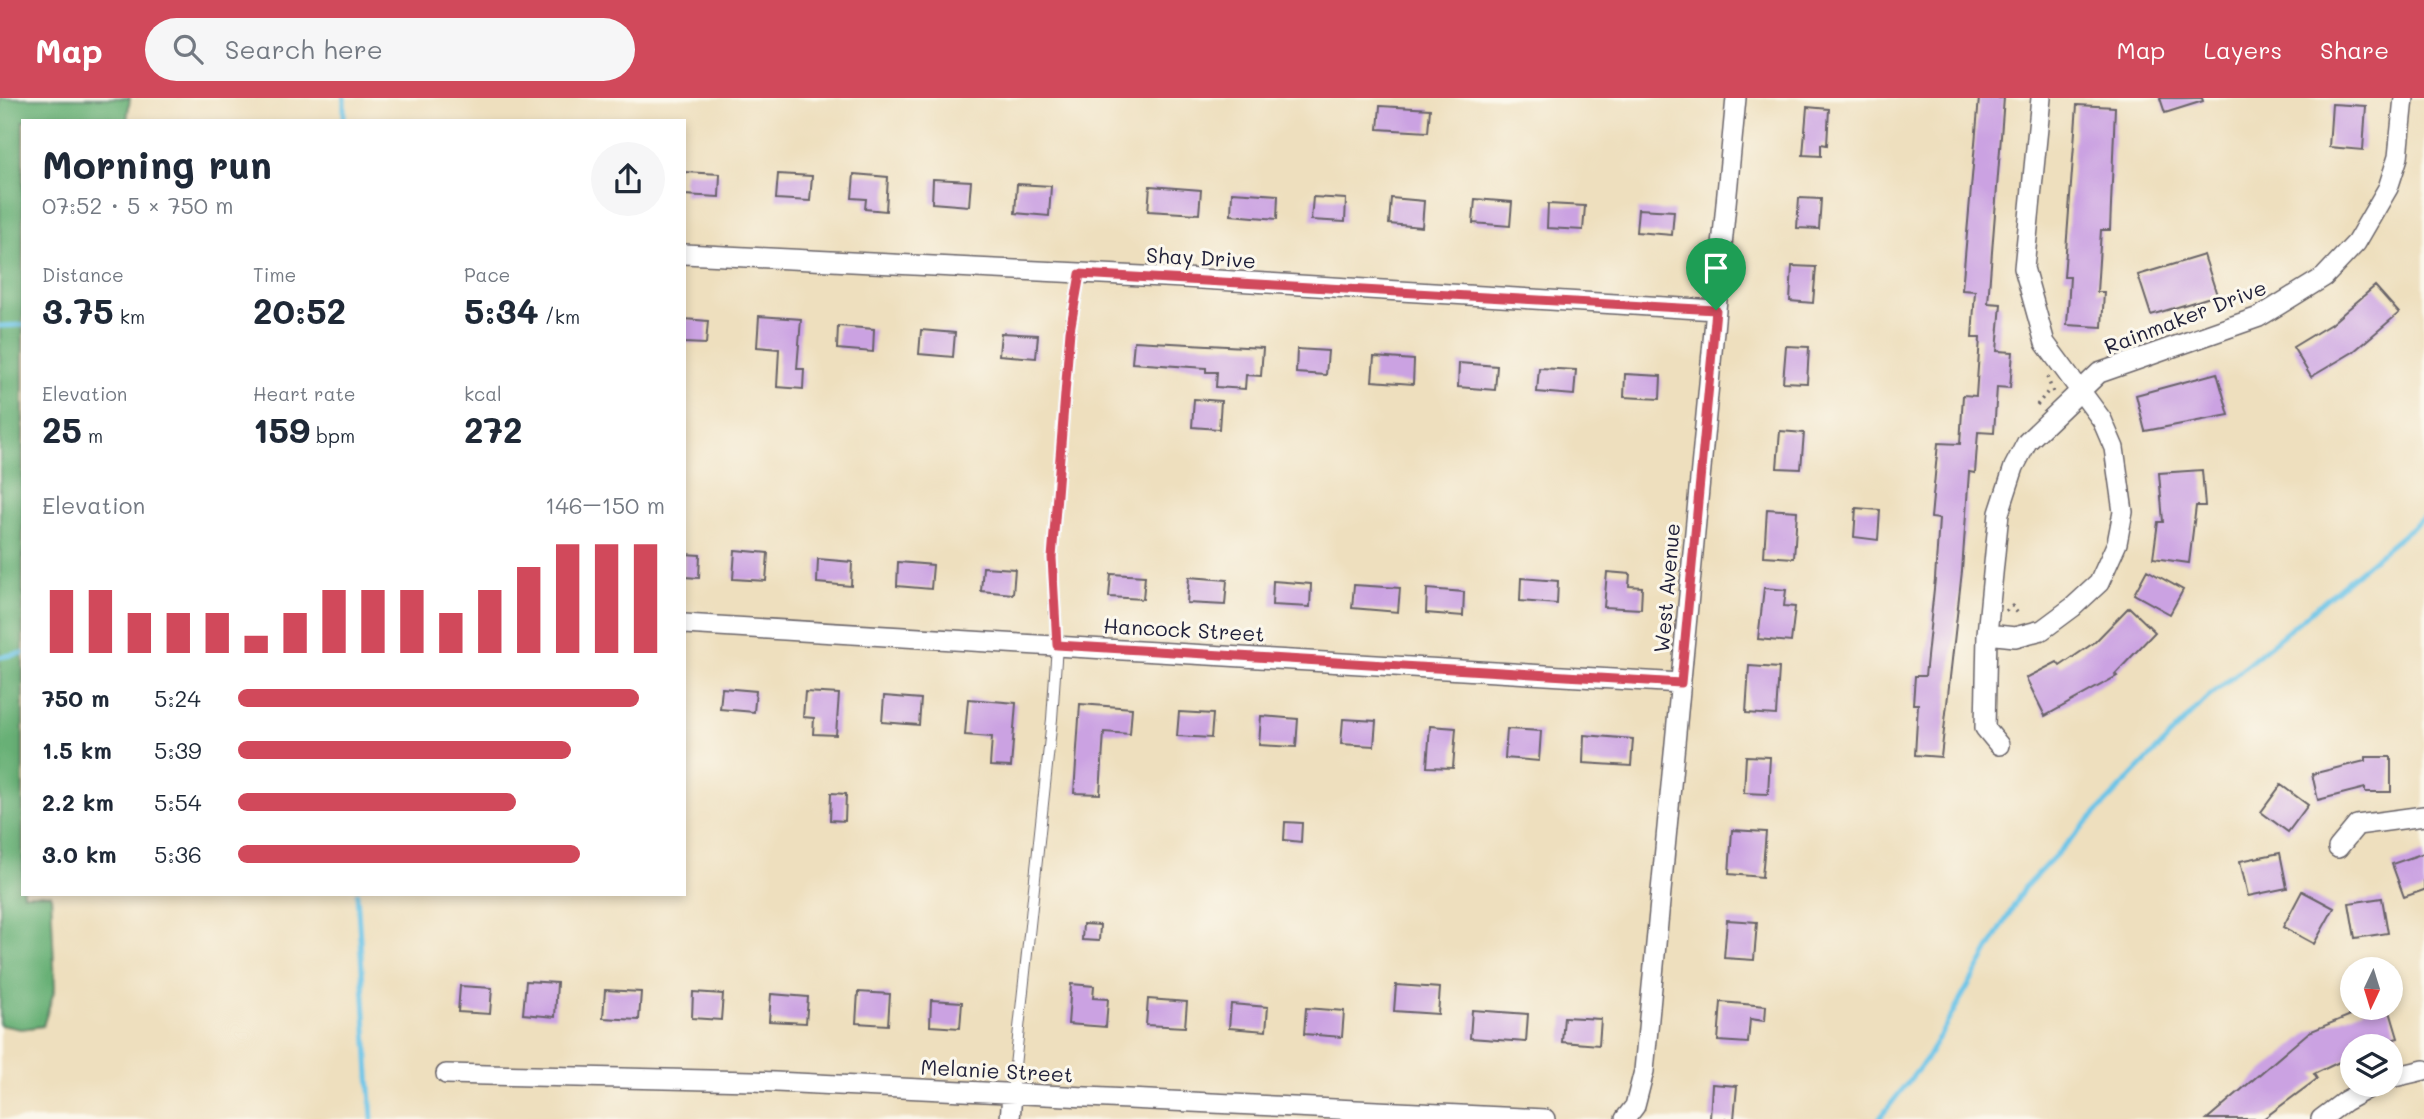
<!DOCTYPE html>
<html lang="en">
<head>
<meta charset="utf-8">
<style>
  :root { --surface:#fff; --page:#f6f6f7; --text:#1f2937; --muted:#747a83; --accent:#d1495b }
  body { margin:0; font-family:Mali,sans-serif; background:var(--page); color:var(--text); height:100vh; display:flex; flex-direction:column; font-size:26px; white-space:nowrap }
  * { box-sizing:border-box; margin:0 }
  p { font-size:23px; color:var(--muted) }
  .icon { flex:none; width:38px; height:38px; fill:none; stroke:currentColor; stroke-width:2; stroke-linecap:round; stroke-linejoin:round }
  .map { position:relative; flex:1; overflow:hidden }
  .sheet { position:absolute; left:21px; top:21px; width:665px; height:777px; display:flex; flex-direction:column; background:var(--surface); border-radius:0px; box-shadow:0 4px 10px #0003 }
  .sheet>* { flex:none }
  .needle { width:46px; rotate:184deg }
  .fabs { position:absolute; left:2340px; top:859px; display:grid; gap:14px }
  .fabs a { display:grid; place-items:center; width:63px; height:63px; border-radius:50%; background:var(--surface); box-shadow:0 4px 10px #0003; font-size:35px }
  .pin { position:absolute; display:grid; place-items:center; width:60px; height:60px; color:#fff; margin:-72px -30px; border-radius:50% 50% 50% 0; rotate:-45deg; box-shadow:0 0 7px #0007 }
  .pin .icon { rotate:45deg }
  .round { display:grid; place-items:center; flex:none; width:74px; height:74px; border-radius:37px; background:var(--page) }
  .overview { display:flex; align-items:center; justify-content:space-between; height:119px; padding:0 21px }
  h1 { font-size:38px; font-weight:700; line-height:52px }
  .figures { display:grid; grid-template-columns:repeat(3,1fr); gap:10px; height:119px; padding:7px 21px }
  .figures div { display:grid; align-content:center }
  .figures b { font-size:35px; font-weight:700 }
  .figures small { font-size:19px; font-weight:400 }
  .figures p { font-size:19px }
  .chart { height:196px; padding:14px 21px }
  .chart p { display:flex; justify-content:space-between }
  .chart svg { width:100%; height:126px; margin-top:7px; stroke:var(--accent); stroke-width:6 }
  ul { padding:0 21px; list-style:none; font-size:23px }
  li { display:grid; grid-template-columns:112px 84px 1fr; align-items:center; height:52px }
  li i { height:18px; border-radius:9px; background:var(--accent) }
  header { display:flex; align-items:center; gap:42px; box-sizing:border-box; height:98px; padding:0 35px; background:var(--accent); color:#fff }
  header strong { font-size:33px }
  nav { display:flex; gap:38px; margin-inline-start:auto; font-size:24px }
  .search { width:490px; height:63px; background:var(--page); display:flex; align-items:center; gap:18px; box-sizing:border-box; padding:0 24px; border-radius:38px; color:var(--muted); font-size:26px }
  .map>svg:first-child { display:block }
</style>
</head>
<body>
<header>
<strong>Map</strong>
<div class="search"><svg class="icon" aria-label="search" viewBox="0 0 24 24"><circle cx="10" cy="10" r="6"/><path d="M15 15l6 6"/></svg>Search here</div>
<nav><a>Map</a><a>Layers</a><a>Share</a></nav>
</header>
<div class="map">
<svg width="2424" height="1021" viewBox="0 0 2424 1021">
  <rect width="100%" height="100%" fill="#fbf7ec"/>
  <filter id="ink" filterUnits="userSpaceOnUse"><feTurbulence type="fractalNoise" baseFrequency=".0143" numOctaves="2"/><feDisplacementMap in="SourceGraphic" scale="14" xChannelSelector="R" yChannelSelector="G"/><feConvolveMatrix kernelMatrix="1 2 1 2 8 2 1 2 1" color-interpolation-filters="sRGB"/></filter>
  <filter id="wash" filterUnits="userSpaceOnUse"><feTurbulence type="fractalNoise" baseFrequency=".00686" numOctaves="4" result="noise"/><feDisplacementMap in="SourceGraphic" scale="28" xChannelSelector="R" yChannelSelector="G"/><feGaussianBlur stdDeviation="1.57" result="paint"/><feColorMatrix in="noise" values="0 0 0 0 0 0 0 0 0 0 0 0 0 0 0 0 0 1.4 0 .05"/><feComposite in="paint" operator="in"/></filter>
  <g filter="url(#wash)">
    <rect width="100%" height="100%" fill="#eedfbe"/>
    <!-- forest -->
    <path fill="#68b076" stroke="#456958" stroke-width="2" d="M0,0H130L127,23H23V796H51L55,890L43,928L21,931L0,927Z"/>
    <g fill="none" stroke-linecap="round" stroke-linejoin="round">
      <!-- stream -->
      <path stroke="#6bc4e8" stroke-width="5" d="M344,23V0
        M0,228L23,227
        M0,559L23,555
        M357,796L372,1021
        M1879,1021L1927,960L2024,790L2205,602L2424,419"/>
    </g>
    <g id="blocks">
      <!-- building -->
      <path fill="#cba2e2" d="M1979,0H2004L1988,205L2001,206L1997,253L2013,254L2010,290L1997,289L1994,335L1978,334L1975,375L1969,374L1962,473L1941,659L1915,657L1918,606H1913L1915,578H1925L1935,481L1939,421L1931,420L1938,345L1960,346L1963,297L1976,298L1980,240H1972L1975,193L1962,192Z
        M2160,0H2202L2203,3L2165,15Z
        M2332,6L2366,8L2363,52L2329,49Z
        M2077,7L2115,9L2110,132H2101L2097,194H2104L2102,229L2067,227L2070,179H2064Z
        M1380,8L1430,11L1428,34L1378,31Z
        M1807,9L1829,11L1827,47L1821,46V58L1803,57Z
        M684,74L720,76L719,99L684,97Z
        M778,76L812,78L810,103L776,101Z
        M854,76L888,79L886,113L865,111L866,101L852,100Z
        M933,81L971,83L969,108L932,105Z
        M1017,86L1051,88L1049,118L1015,115Z
        M1150,88L1201,92L1199,116L1148,113Z
        M1232,94L1278,97L1277,121L1231,117Z
        M1313,99L1346,101L1345,124L1311,122Z
        M1391,100L1424,103L1422,129L1389,126Z
        M1799,100L1821,101L1819,131L1797,130Z
        M1475,101L1512,104L1510,128L1473,125Z
        M1548,106L1585,108L1583,132L1547,130Z
        M1638,111L1674,113L1672,137L1636,134Z
        M2204,157L2217,197L2151,217L2138,177Z
        M1792,168L1816,169L1813,205L1790,203Z
        M2375,188L2399,215L2353,254L2311,279L2293,249L2331,226Z
        M759,218L801,221L797,271H804L803,291L777,289L779,251L757,249Z
        M684,221L708,223L706,246L684,245Z
        M838,228L874,231L873,254L837,251Z
        M921,232L955,235L953,259L919,256Z
        M1001,235L1038,237L1036,260L999,257Z
        M1134,243L1263,250L1261,278L1246,277L1245,291L1216,289L1217,274H1206V270L1132,265Z
        M1786,248L1809,249L1807,285L1783,284Z
        M1297,251L1328,253L1326,277L1296,275Z
        M1374,259L1414,262L1413,286L1372,283Z
        M1459,265L1497,268L1495,292L1458,289Z
        M1539,270L1576,272L1574,297L1537,294Z
        M2217,275L2229,317L2145,333L2136,297Z
        M1625,276L1661,278L1660,301L1624,299Z
        M1194,301L1221,303L1219,331L1192,329Z
        M1780,333L1804,335L1801,371L1777,370Z
        M2202,372L2205,408H2196L2189,465L2153,460L2158,424H2163L2159,375Z
        M1856,410L1880,412L1878,442L1854,439Z
        M1767,411L1797,413L1794,460L1764,458Z
        M735,452L768,455L766,483L733,481Z
        M684,456L700,457L699,480L684,479Z
        M818,461L852,464L851,488L817,485Z
        M898,464L933,467L931,491L897,488Z
        M983,469L1015,471L1013,496L981,493Z
        M2147,472L2183,492L2170,516L2134,496Z
        M1607,474L1630,476L1629,488L1642,489L1641,511L1604,509Z
        M1111,476L1145,478L1143,501L1109,499Z
        M1189,479L1227,482L1225,507L1187,505Z
        M1521,480L1558,483L1557,506L1520,503Z
        M1273,483L1311,486L1310,509L1272,507Z
        M1354,487L1400,490L1398,514L1352,510Z
        M1764,490L1786,492L1784,508L1795,509L1791,544L1758,541Z
        M1427,491L1464,494L1463,518L1426,515Z
        M2129,509L2155,534L2115,576L2117,578L2045,618L2026,580L2057,564L2060,568L2095,544Z
        M1749,568L1779,570L1776,617L1746,615Z
        M722,590L756,593L754,614L720,611Z
        M805,594L839,596L836,637L813,636L814,620L803,619Z
        M884,598L921,601L919,627L882,624Z
        M968,601L1016,605L1011,669L990,668L992,639L965,637Z
        M1080,606L1132,610L1130,636L1104,634L1100,696L1074,695Z
        M1179,614L1213,616L1211,640L1177,638Z
        M1261,618L1298,621L1296,649L1259,647Z
        M1343,621L1376,623L1374,648L1341,646Z
        M1430,628L1456,630L1453,670L1427,669Z
        M1507,631L1541,633L1539,663L1505,660Z
        M1584,637L1633,641L1631,668L1583,665Z
        M1746,658L1770,659L1768,696L1744,695Z
        M2365,659H2391V694H2365V690L2318,702L2312,676L2365,663Z
        M2281,687L2308,707L2288,734L2261,714Z
        M831,695L846,696L845,723L830,722Z
        M1285,724L1302,725L1301,744L1284,742Z
        M1732,732L1766,734L1762,779L1729,776Z
        M2280,755L2287,790L2248,798L2240,763Z
        M2424,755V792L2404,799L2392,766Z
        M2302,793L2334,810L2314,846L2283,829Z
        M2382,800L2388,835L2355,840L2349,805Z
        M1727,822L1757,824L1754,862L1724,860Z
        M1083,826L1100,827L1099,843L1082,842Z
        M526,883L557,885L555,919L523,916Z
        M1071,886L1094,888L1093,900L1108,901L1106,929L1068,926Z
        M1396,887L1440,890L1438,916L1394,913Z
        M460,888L492,890L490,916L458,914Z
        M605,892L641,894L639,922L603,920Z
        M693,894L723,896L721,922L692,920Z
        M858,894L890,896L888,927L856,925Z
        M771,896L808,899L806,925L769,923Z
        M1148,901L1187,904L1185,929L1146,927Z
        M931,902L962,904L960,930L930,928Z
        M1721,904L1766,908L1765,923L1750,921L1748,945L1718,943Z
        M1231,906L1268,909L1266,933L1229,930Z
        M1306,910L1344,913L1342,939L1304,936Z
        M2368,910H2389L2398,940L2369,948H2352V958L2314,976L2317,981L2263,1021H2207L2309,934Z
        M1472,912L1528,916L1526,944L1470,940Z
        M1564,919L1601,921L1599,947L1562,944Z
        M1712,986L1737,988L1734,1021H1710Z"/>
    </g>
  </g>
  <g filter="url(#ink)">
    <use href="#blocks" fill-opacity="0" stroke="#696469" stroke-width="2"/>
    <g fill="none" stroke-linecap="round" stroke-linejoin="round">
      <!-- lane casing -->
      <g stroke="#696469" stroke-width="12">
        <path id="lane" d="M1012,996L1052,621L1057,547L1052,460L1070,233L1080,176"/>
      </g>
      <!-- street casing -->
      <g stroke="#696469" stroke-width="22">
        <path id="street" d="M684,156L1184,180L1716,212
          M684,526L1681,585
          M1987,536L2015,539L2042,532L2073,509L2099,485L2117,445L2123,414L2114,350L2102,322L2045,245L2024,170L2041,0
          M1999,647L1985,630L1987,536L1999,415L2014,369L2027,344L2099,275L2259,219L2324,179L2356,145L2388,90L2398,59L2404,0
          M2338,750L2357,727L2424,718
          M446,976L753,983L1545,1021
          M2390,980L2424,972
          M1010,1021L1012,997
          M1625,1021L1635,1008L1644,973L1736,0
          M2321,1021L2345,1003L2374,987"/>
      </g>
      <!-- path -->
      <path stroke="#696469" stroke-width="3.5" stroke-dasharray="2 5" stroke-linecap="butt" d="M2047,279L2053,294
        M2037,307L2050,291
        M2006,513L2012,508L2020,518"/>
      <!-- lane -->
      <use href="#lane" stroke="#fff" stroke-width="10"/>
      <!-- street -->
      <use href="#street" stroke="#fff" stroke-width="19"/>
    </g>
  </g>
  <g fill="none" stroke-linecap="round" stroke-linejoin="round" filter="url(#ink)">
    <!-- route casing -->
    <g stroke="#fff" stroke-width="14">
      <path id="route" d="M1080,176L1716,212L1681,585L1057,547L1052,460L1070,233Z"/>
    </g>
    <!-- route -->
    <use href="#route" stroke="#d1495b" stroke-width="9"/>
  </g>
  <g text-anchor="middle" dominant-baseline="central" stroke-width="6" stroke-linejoin="round" paint-order="stroke">
    <!-- street labels -->
    <g font-size="21" fill="#22223b" stroke="#fbf7ec">
      <text transform="translate(1201 159) rotate(3)">Shay Drive</text>
      <text transform="translate(2185 218) rotate(-21)">Rainmaker Drive</text>
      <text transform="translate(1666 490) rotate(-85)">West Avenue</text>
      <text transform="translate(1184 531) rotate(3)">Hancock Street</text>
      <text transform="translate(997 972) rotate(3)">Melanie Street</text>
    </g>
  </g>
</svg>
<div class="fabs">
<a><svg class="needle" viewBox="-14 -14 28 28"><path d="M0-13l5 13h-10z" fill="#e53935"/><path d="M0 13l5-13h-10z" fill="#747a83"/></svg></a>
<a><svg class="icon" aria-label="layers" viewBox="0 0 24 24"><path d="M12 4l9 5-9 5-9-5zM3 14l9 5 9-5"/></svg></a>
</div>
<div class="pin" style="left:1716px;top:212px;background:#1e9e55"><svg class="icon" aria-label="arrive" viewBox="0 0 24 24"><path d="M6 21V4h12l-3 4 3 4H6"/></svg></div>
<section class="sheet">
<div class="overview"><div><h1>Morning run</h1><p>07:52 · 5 × 750 m</p></div><a class="round"><svg class="icon" aria-label="share" viewBox="0 0 24 24"><path d="M12 15V3M7 8l5-5 5 5M5 13v7h14v-7"/></svg></a></div>
<div class="figures">
<div><p>Distance</p><b>3.75<small> km</small></b></div>
<div><p>Time</p><b>20:52</b></div>
<div><p>Pace</p><b>5:34<small> /km</small></b></div>
</div>
<div class="figures">
<div><p>Elevation</p><b>25<small> m</small></b></div>
<div><p>Heart rate</p><b>159<small> bpm</small></b></div>
<div><p>kcal</p><b>272</b></div>
</div>
<div class="chart"><p><span>Elevation</span>146–150 m</p>
<svg viewBox="0 0 160 44" preserveAspectRatio="none"><path d="M5 44V22M15 44V22M25 44V30M35 44V30M45 44V30M55 44V38M65 44V30M75 44V22M85 44V22M95 44V22M105 44V30M115 44V22M125 44V14M135 44V6M145 44V6M155 44V6"/></svg>
</div>
<ul>
<li><b>750 m</b>5:24<i style="width:94%"></i></li>
<li><b>1.5 km</b>5:39<i style="width:78%"></i></li>
<li><b>2.2 km</b>5:54<i style="width:65%"></i></li>
<li><b>3.0 km</b>5:36<i style="width:80%"></i></li>
</ul>
</section>
</div>
</body>
</html>
